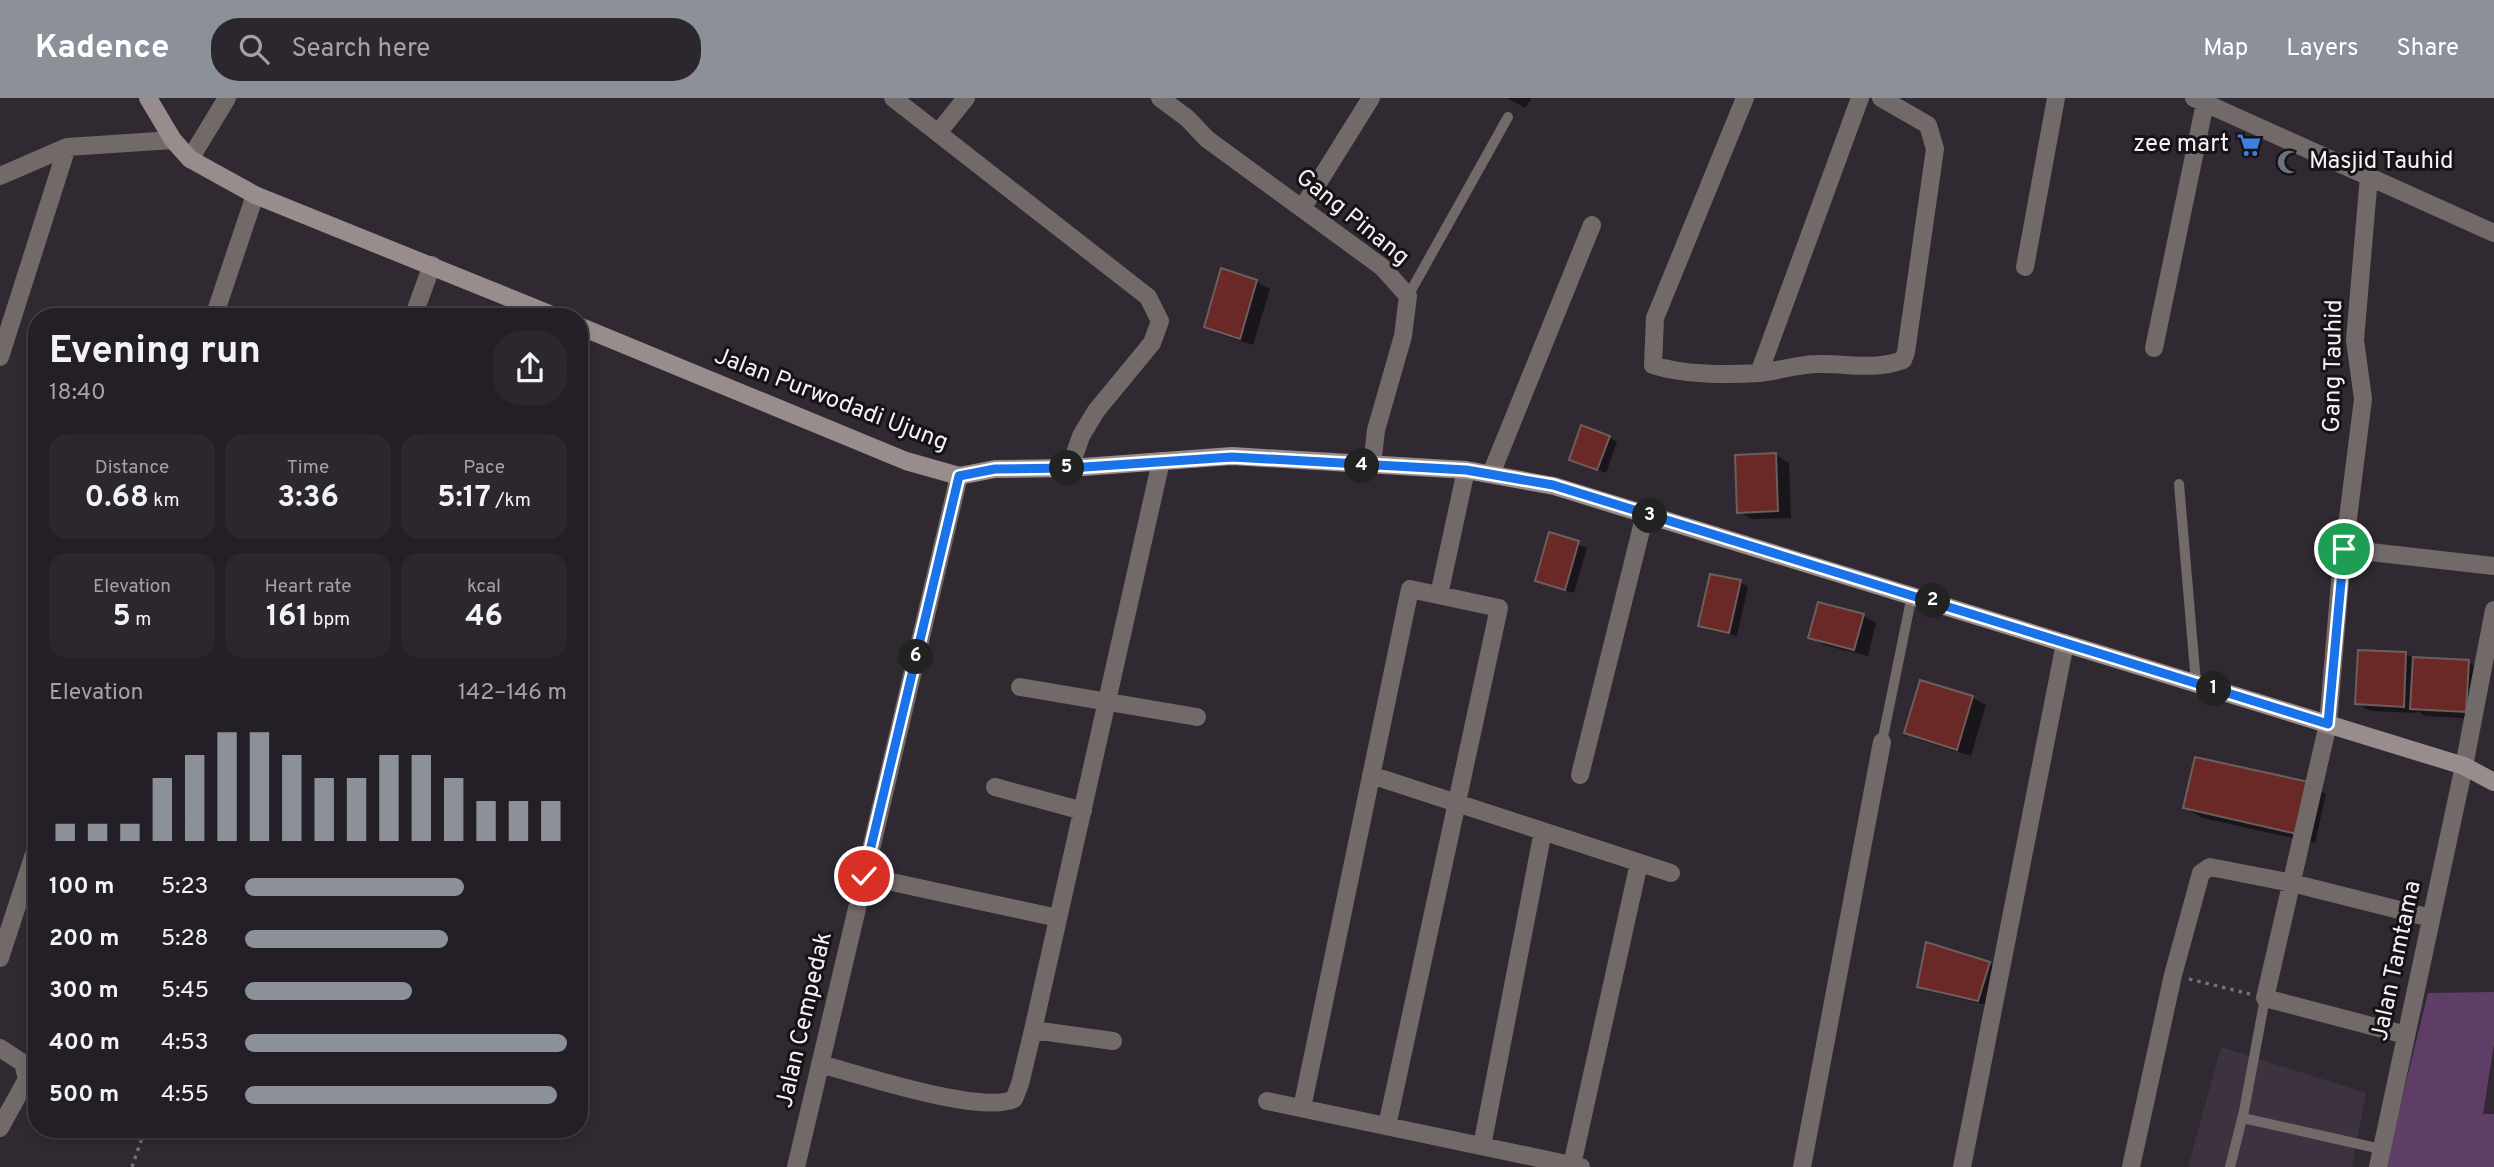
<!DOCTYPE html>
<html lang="en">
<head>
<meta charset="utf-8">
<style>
  :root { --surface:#241f26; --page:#2c272e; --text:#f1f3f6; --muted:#a3a2a7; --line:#413d43; --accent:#8c9099 }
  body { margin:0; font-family:Overpass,sans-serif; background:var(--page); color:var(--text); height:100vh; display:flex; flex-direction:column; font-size:26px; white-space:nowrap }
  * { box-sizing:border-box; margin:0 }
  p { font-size:23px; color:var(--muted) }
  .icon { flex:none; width:38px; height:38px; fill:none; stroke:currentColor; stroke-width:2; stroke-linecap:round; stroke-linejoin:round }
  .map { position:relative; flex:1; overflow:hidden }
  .side { position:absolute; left:28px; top:210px; width:560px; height:830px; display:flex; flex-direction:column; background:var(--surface); border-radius:28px; box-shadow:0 4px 10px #0003,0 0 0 2px var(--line) }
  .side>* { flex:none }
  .pin { position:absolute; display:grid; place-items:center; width:60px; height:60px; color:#fff; margin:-30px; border:4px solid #fff; border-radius:50%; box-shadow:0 2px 7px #0007 }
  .km { position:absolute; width:35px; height:35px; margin:-18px; border-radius:50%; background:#222; color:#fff; font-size:19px; line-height:35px; text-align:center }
  .round { display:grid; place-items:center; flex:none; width:74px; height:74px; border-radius:28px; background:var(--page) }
  .overview { display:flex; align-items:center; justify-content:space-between; height:119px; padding:0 21px }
  h1 { font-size:38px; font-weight:700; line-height:52px }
  .metrics { display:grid; grid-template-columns:repeat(3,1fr); gap:10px; height:119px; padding:7px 21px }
  .metrics div { display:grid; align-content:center; border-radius:18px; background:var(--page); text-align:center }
  .metrics b { font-size:30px; font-weight:700 }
  .metrics small { font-size:19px; font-weight:400 }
  .metrics p { font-size:19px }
  .chart { height:196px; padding:14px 21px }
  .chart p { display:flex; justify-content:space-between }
  .chart svg { width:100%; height:126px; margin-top:7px; stroke:var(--accent); stroke-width:6 }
  ul { padding:0 21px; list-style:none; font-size:23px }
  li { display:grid; grid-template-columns:112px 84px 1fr; align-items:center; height:52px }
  li i { height:18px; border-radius:9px; background:var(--accent) }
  header { display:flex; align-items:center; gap:42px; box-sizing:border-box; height:98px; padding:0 35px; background:var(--accent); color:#fff }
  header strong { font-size:33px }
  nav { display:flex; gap:38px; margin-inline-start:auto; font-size:24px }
  .search { width:490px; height:63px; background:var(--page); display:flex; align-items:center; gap:18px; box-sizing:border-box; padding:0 24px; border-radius:28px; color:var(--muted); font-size:26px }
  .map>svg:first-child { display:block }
</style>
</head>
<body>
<header>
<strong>Kadence</strong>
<div class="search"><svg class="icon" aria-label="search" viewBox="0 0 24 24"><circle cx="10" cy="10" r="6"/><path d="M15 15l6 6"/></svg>Search here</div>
<nav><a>Map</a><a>Layers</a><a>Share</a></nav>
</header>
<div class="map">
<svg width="2494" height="1069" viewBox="0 0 2494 1069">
  <rect width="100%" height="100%" fill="#302932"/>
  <!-- built -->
  <path fill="#3d3240" d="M2221,949L2366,995L2352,1069H2188Z"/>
  <!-- green -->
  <path fill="#5e3e67" d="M2494,894V946L2483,1016H2494V1069H2385L2428,895Z"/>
  <!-- shadow -->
  <path fill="#0007" d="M1507,0H1532L1525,10Z
    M1222,172L1257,184L1270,191L1253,247L1219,236L1206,228Z
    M1609,339L1617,344L1606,375L1571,361Z
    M1776,357L1789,365L1791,420L1752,421L1738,414Z
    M1550,436L1587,450L1574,495L1537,482Z
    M1740,484L1748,489L1737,538L1709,532L1700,527Z
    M1863,517L1876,525L1868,558L1824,547L1810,539Z
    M2406,556L2415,561L2468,564L2481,572L2479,621L2425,618L2417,613V615L2370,613L2357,605Z
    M1921,584L1973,600L1986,607L1971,658L1919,642L1906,634Z
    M2308,686L2326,696L2315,745L2203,720L2185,710Z
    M1989,865L1997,870L1986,907L1928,893L1919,888Z"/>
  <!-- building -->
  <path fill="#6a2927" stroke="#6c5e5c" stroke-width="2" d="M1221,170L1257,182L1240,241L1204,229Z
    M1581,327L1610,338L1597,372L1569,362Z
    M1776,355L1778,413L1737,415L1735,357Z
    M1549,434L1579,443L1565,492L1535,483Z
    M1710,476L1741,482L1729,535L1698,528Z
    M1818,504L1864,516L1854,552L1808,540Z
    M2358,552L2406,554L2404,609L2355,606Z
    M2413,559L2469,562L2466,614L2410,611Z
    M1920,582L1973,598L1957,652L1904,635Z
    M2195,659L2309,684L2297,736L2183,710Z
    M1926,844L1990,864L1978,903L1917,889Z"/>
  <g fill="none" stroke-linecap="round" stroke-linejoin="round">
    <!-- path -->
    <path stroke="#746e76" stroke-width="3.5" stroke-dasharray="3.5 5" stroke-linecap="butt" d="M2189,881L2250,896
      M132,1069L145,1031"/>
    <!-- lane -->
    <path stroke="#716a69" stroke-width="10" d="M1408,198L1508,19
      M2179,386L2196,585
      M1882,644L1912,497
      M2243,1020L2381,1051
      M2230,1069L2244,1013L2265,900"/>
    <!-- street -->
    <path stroke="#716a69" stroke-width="18" d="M893,0L1148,199L1160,223L1152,245L1096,313L1081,338L1070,370
      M1160,0L1187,20L1207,41L1382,169L1408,198L1403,238L1376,332L1372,368
      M1745,0L1655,220L1653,267C1682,277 1728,277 1759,275C1779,273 1798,266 1818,266C1847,265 1874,273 1903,262L1906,254L1935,51L1928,27L1881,0
      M2194,0L2494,135
      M938,35L966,0
      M190,61L227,0
      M0,78L67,49L173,42
      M2369,78L2355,242L2363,301L2340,484L2328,626L2265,900L2406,937
      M1303,109L1371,0
      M2025,169L2056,0
      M214,219L255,97
      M413,219L432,167
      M2154,250L2205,5
      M0,259L67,49
      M1759,275L1860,0
      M1491,376L1592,127
      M2344,451L2494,468
      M1439,497L1466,372
      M1020,589L1197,619
      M1371,677L1671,775
      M1580,677L1645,416
      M995,689L1083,713
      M864,778L1058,820
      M0,860L37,747
      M1113,943L1033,932L1161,363
      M0,950L23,965L27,981L0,1030
      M820,966C859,976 981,1017 1014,1001L1020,986L1033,932
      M1267,1003L1581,1069
      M1302,1010L1410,491L1499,510L1387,1028
      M1482,1048L1543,733
      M1572,1067L1639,765
      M796,1069L959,378
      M1802,1069L1882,644
      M1962,1069L2065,545
      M2131,1069L2173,877L2201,775L2210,769L2292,785L2431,820
      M2378,1069L2464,668L2494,512"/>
    <!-- secondary -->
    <path stroke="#988d8c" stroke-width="18" d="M148,0L173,42L190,61L255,97L557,219
      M579,228L906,363L959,378L995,371L1070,370L1232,358L1466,372L1554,388L2464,668L2494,684"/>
  </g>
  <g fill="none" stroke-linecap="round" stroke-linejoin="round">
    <!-- route casing -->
    <g stroke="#fff" stroke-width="14">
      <path id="route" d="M864,778L959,378L995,371L1070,370L1232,359L1466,372L1553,387L2328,626L2344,451"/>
    </g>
    <!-- route -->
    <use href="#route" stroke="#1a73e8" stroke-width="9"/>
  </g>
  <!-- icons -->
  <defs>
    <g id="supermarket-bare" transform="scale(1.89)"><path d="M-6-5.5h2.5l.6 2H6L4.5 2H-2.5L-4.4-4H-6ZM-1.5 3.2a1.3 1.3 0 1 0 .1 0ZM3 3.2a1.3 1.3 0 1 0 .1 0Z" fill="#3f7fe0" stroke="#161317" stroke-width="2.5" paint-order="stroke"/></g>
    <g id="mosque-bare" transform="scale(1.89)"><path d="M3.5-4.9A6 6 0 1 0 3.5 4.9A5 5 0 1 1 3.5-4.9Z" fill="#6b7280" stroke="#161317" stroke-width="2.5" paint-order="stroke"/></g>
  </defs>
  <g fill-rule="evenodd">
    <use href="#supermarket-bare" x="2249" y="47"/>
    <use href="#mosque-bare" x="2289" y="64"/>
  </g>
  <g text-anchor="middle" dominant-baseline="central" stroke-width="6" stroke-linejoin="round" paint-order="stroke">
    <!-- poi labels -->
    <g font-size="24" fill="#f6f1f7" stroke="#161317" text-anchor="end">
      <text x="2229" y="47">zee mart</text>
      <text x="2309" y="64" text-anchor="start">Masjid Tauhid</text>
    </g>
    <!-- street labels -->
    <g font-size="24" fill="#f6f1f7" stroke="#161317">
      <text transform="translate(1352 120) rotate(39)">Gang Pinang</text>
      <text transform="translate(2334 268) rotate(-89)">Gang Tauhid</text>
      <text transform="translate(831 302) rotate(21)">Jalan Purwodadi Ujung</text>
      <text transform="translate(2397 863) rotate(-78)">Jalan Tamtama</text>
      <text transform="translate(805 922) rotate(-77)">Jalan Cempedak</text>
    </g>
  </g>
</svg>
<div class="pin" style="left:2344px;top:451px;background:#1e9e55"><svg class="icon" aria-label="arrive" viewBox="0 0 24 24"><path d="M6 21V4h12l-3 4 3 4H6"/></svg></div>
<div class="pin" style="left:864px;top:778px;background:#d93025"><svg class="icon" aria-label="check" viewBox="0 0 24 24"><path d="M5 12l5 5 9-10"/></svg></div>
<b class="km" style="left:2214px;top:591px">1</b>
<b class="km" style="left:1933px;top:503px">2</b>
<b class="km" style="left:1650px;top:418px">3</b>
<b class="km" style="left:1362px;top:368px">4</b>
<b class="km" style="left:1067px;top:370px">5</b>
<b class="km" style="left:916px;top:559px">6</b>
<section class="side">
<div class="overview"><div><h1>Evening run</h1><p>18:40</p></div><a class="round"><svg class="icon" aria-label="share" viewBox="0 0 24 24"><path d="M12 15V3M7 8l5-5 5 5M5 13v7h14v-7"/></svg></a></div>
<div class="metrics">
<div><p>Distance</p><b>0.68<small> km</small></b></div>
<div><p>Time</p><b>3:36</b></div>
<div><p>Pace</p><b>5:17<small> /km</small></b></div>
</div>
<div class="metrics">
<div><p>Elevation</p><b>5<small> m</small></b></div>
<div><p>Heart rate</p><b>161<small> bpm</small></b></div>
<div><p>kcal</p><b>46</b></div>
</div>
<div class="chart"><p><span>Elevation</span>142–146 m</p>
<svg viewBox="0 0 160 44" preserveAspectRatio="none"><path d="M5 44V38M15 44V38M25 44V38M35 44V22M45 44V14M55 44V6M65 44V6M75 44V14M85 44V22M95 44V22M105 44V14M115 44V14M125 44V22M135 44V30M145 44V30M155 44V30"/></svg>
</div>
<ul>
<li><b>100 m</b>5:23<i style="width:68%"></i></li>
<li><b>200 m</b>5:28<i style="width:63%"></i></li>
<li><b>300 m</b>5:45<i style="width:52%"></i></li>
<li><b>400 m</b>4:53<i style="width:100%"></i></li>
<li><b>500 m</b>4:55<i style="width:97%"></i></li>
</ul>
</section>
</div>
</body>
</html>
